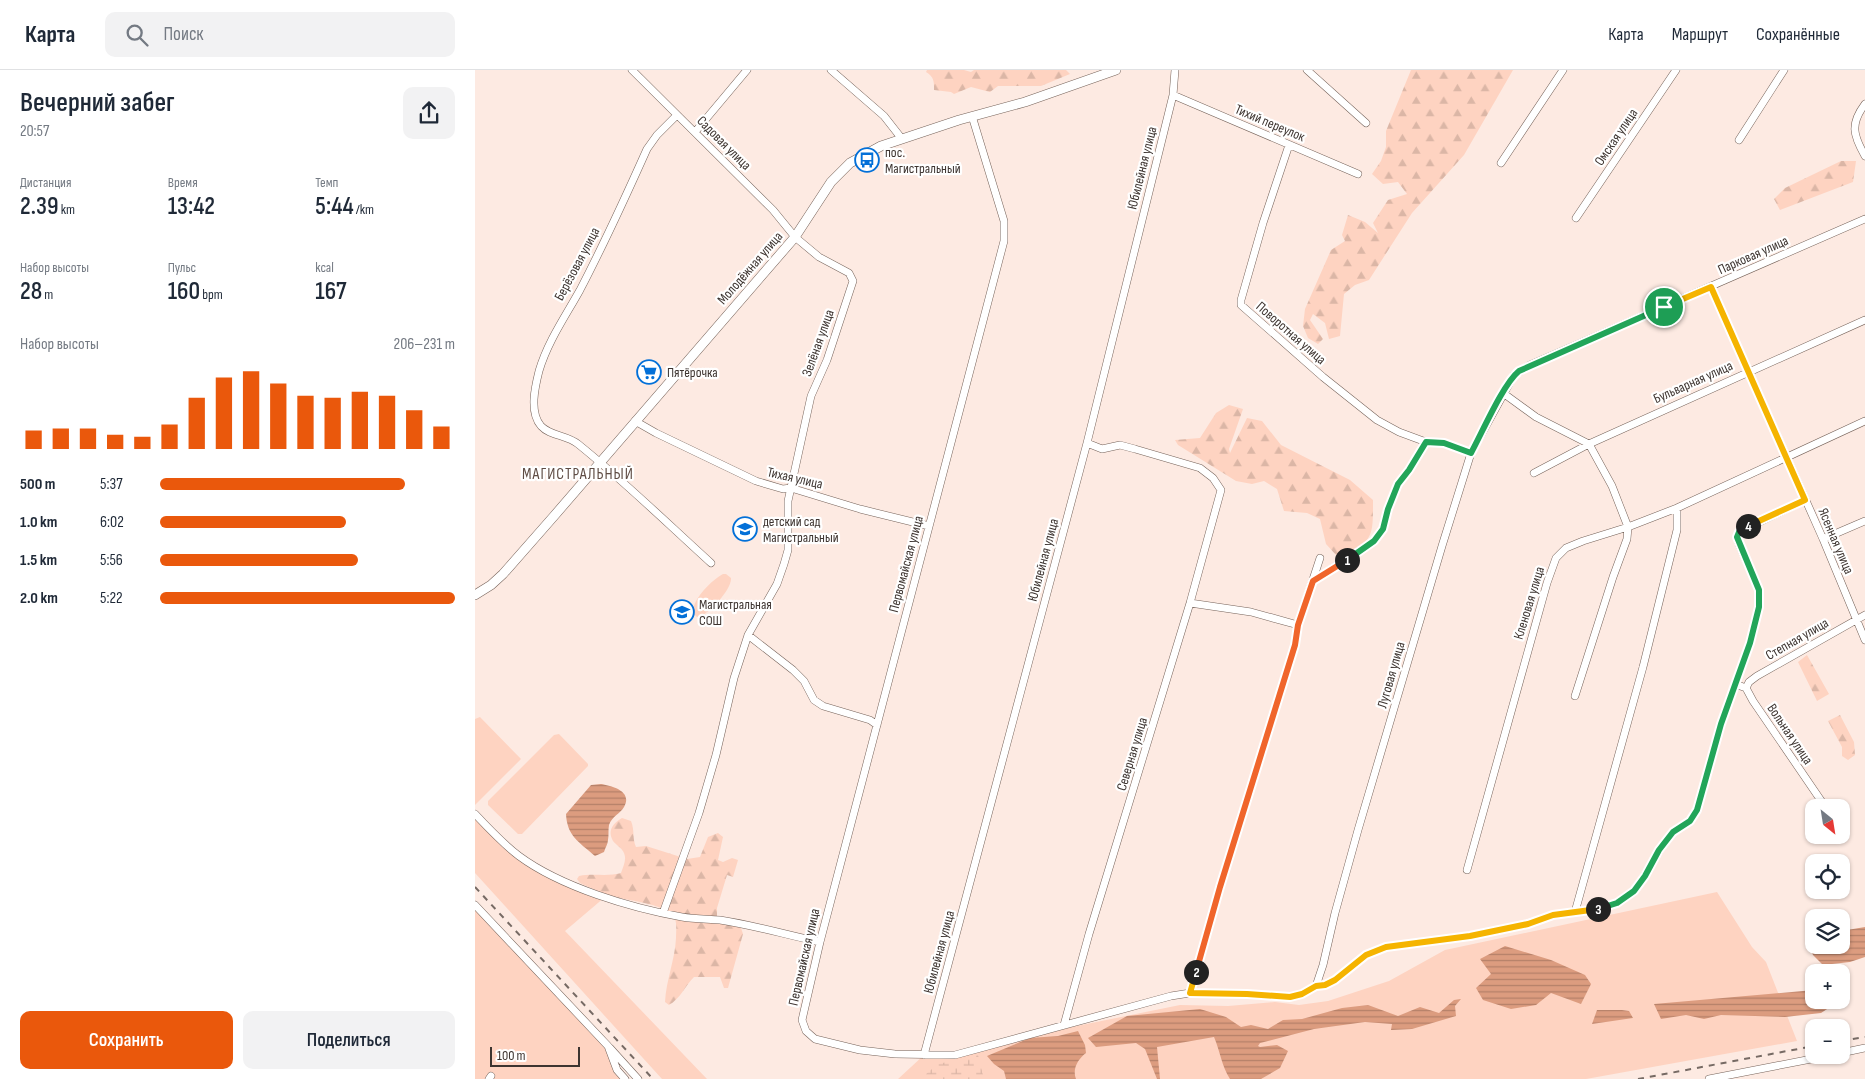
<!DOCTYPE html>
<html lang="ru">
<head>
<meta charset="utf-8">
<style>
  :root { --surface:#fff; --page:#f2f2f3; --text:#1f2937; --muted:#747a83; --line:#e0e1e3; --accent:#ea580c }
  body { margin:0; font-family:"Sofia Sans Condensed",sans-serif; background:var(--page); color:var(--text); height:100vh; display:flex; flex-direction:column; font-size:19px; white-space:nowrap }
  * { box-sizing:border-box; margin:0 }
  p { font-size:16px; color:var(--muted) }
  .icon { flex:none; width:28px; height:28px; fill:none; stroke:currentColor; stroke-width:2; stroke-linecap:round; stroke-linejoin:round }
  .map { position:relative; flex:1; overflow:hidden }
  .drawer { display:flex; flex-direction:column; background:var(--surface); width:475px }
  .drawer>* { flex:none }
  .needle { width:32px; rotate:150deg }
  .buttons { position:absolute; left:1330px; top:729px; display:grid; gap:10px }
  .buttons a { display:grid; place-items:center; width:45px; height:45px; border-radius:10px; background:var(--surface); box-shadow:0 1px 4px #0004; font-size:25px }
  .scale { position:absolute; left:15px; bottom:12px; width:90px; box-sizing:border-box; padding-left:5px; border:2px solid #3d3430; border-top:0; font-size:14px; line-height:18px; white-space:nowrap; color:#3d3430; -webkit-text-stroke:4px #fff; paint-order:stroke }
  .pin { position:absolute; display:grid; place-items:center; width:42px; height:42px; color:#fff; margin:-21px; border:2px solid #fff; border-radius:50%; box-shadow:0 1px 5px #0007 }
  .km { position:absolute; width:25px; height:25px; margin:-12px; border-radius:50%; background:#222; color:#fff; font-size:14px; line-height:25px; text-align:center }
  .round { display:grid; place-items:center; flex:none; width:52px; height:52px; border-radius:10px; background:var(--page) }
  .headline { display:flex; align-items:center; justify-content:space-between; height:85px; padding:0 20px }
  h1 { font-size:28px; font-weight:600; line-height:38px }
  .metrics { display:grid; grid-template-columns:repeat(3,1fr); gap:8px; height:85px; padding:5px 20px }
  .metrics div { display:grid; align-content:center }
  .metrics b { font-size:25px; font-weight:600 }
  .metrics small { font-size:14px; font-weight:400 }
  .metrics p { font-size:14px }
  .chart { height:140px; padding:10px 20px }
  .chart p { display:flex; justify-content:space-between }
  .chart svg { width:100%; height:90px; margin-top:5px; stroke:var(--accent); stroke-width:6 }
  .cta { display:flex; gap:10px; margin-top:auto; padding:10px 20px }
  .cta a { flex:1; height:58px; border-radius:10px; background:var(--accent); color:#fff; font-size:20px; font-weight:600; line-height:58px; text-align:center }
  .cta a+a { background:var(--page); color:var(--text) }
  ul { padding:0 20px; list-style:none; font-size:16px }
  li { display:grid; grid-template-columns:80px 60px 1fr; align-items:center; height:38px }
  li i { height:12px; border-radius:6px; background:var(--accent) }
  header { display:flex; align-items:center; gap:30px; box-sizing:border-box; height:70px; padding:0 25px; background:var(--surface); border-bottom:1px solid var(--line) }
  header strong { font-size:24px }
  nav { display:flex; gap:28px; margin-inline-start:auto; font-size:18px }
  .search { width:350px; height:45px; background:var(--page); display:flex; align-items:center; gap:12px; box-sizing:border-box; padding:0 18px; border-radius:10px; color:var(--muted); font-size:19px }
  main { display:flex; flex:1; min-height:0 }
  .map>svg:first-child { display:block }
</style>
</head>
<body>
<header>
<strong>Карта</strong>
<div class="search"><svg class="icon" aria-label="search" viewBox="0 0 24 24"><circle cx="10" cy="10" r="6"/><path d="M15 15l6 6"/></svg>Поиск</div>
<nav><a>Карта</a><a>Маршрут</a><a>Сохранённые</a></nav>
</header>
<main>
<section class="drawer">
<div class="headline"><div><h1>Вечерний забег</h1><p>20:57</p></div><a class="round"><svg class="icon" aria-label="share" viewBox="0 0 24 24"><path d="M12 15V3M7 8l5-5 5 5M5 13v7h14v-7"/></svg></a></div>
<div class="metrics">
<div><p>Дистанция</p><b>2.39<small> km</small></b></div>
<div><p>Время</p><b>13:42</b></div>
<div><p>Темп</p><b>5:44<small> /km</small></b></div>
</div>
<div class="metrics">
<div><p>Набор высоты</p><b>28<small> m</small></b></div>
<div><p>Пульс</p><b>160<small> bpm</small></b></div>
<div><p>kcal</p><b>167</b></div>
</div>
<div class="chart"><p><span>Набор высоты</span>206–231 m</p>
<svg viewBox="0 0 160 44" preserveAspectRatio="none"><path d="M5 44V35M15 44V34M25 44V34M35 44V37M45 44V38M55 44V32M65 44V19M75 44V9M85 44V6M95 44V12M105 44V18M115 44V19M125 44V16M135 44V18M145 44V25M155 44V33"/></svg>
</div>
<ul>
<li><b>500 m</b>5:37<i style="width:83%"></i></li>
<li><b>1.0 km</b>6:02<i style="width:63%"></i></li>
<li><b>1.5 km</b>5:56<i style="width:67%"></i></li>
<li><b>2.0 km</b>5:22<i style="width:100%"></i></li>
</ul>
<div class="cta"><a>Сохранить</a><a>Поделиться</a></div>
</section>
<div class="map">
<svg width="1390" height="1009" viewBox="0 0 1390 1009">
  <defs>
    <pattern id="forest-firs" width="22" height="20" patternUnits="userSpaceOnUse" patternTransform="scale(1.25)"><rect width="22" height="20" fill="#fed3c1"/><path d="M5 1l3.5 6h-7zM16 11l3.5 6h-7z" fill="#dbb6a6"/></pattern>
    <pattern id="wetland-marsh" width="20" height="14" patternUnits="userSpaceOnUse" patternTransform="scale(1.25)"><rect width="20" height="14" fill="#fed3c1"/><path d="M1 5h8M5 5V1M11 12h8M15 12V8" fill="none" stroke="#dbb6a6"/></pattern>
    <pattern id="water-rules" width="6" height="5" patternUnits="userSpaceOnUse" patternTransform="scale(1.25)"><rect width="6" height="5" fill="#dc9c7f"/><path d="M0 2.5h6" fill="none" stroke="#b48068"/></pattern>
  </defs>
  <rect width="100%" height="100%" fill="#fdeae2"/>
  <!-- green -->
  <path fill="#fed3c1" d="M248,504H251L256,508C257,519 233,546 222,547L218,543C217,529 237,510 248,504Z
    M5,647L46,689L0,735V649Z
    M84,664L113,694V696L47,764H43L13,735V731L79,665Z
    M0,744L46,787L76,805L130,827L90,861L232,1009H187L0,803Z
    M1242,822L1277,877L1291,892L1322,971L1111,1009H423L449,985H480L592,958L705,935L753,936L800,932L824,935L853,931L914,911L970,880Z
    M0,832L133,975L143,999L152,1009H0Z"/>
  <!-- forest -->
  <path fill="url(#forest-firs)" d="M452,0H489L496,2L499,0H591L595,4L566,16H523L515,22L496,17L479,24L476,22L459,20C459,11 459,7 451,2Z
    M936,0H1038L989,85L937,143L894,210L880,215L869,224L865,266L854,269L850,253L838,244L835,250L848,269L843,274L833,268L828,256L830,239L856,180L870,171L867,165L873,145L890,152L903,163L898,153L913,130L932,124L923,112L908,114L897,104L906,91L911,77V61Z
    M1366,91H1381L1378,112L1305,140L1299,129L1310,118Z
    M754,335L768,339L754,379L755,383L772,348L787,351L806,375L875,410L898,430C898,467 899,474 861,485L851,474L845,449L832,443L809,441L802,419L789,411L777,414L761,411L703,375L700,370L725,368L741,343Z
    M1332,585L1354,624L1342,631L1323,592Z
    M1365,645L1379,672L1380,685L1373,690L1367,686V677L1353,651Z
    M147,748L156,751C160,761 157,768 161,777L171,776L212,789L225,787L233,767L243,763L248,767L243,790L248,792L257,788L263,790L258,807L252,805L242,838V847L249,854L258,855L266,858L268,864L253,918H249L245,907H219C210,916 205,929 194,935L190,932C191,910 200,890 201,868C201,863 202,854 200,849C193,834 155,831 140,827C128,824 116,818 105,813L102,809L104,806C118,803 132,807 146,803C148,797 152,790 149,783C147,778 141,775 138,771C132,761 138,753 147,748Z"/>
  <!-- wetland -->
  <path fill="url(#wetland-marsh)" d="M503,985L509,1009H445L463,994Z"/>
  <!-- water -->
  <path fill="url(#water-rules)" d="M126,714C137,716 158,721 149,737C145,744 137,746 134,755C133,760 134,765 133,770C133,774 130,778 129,782L120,786C104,772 92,766 91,744L116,715Z
    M1390,857V887L1375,892L1348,895L1338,885L1331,869L1339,867V875H1366V861Z
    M1030,876L1076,890L1110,905L1116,914L1106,934L1076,923L1061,935L1036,939L1008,930L1001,918L1016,904L1005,889Z
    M1339,920V930H1366L1346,943L1310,947L1246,945L1229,949L1211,945L1186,949L1179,934Z
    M986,929L980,936L981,946L937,959L916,960L917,954L890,952L839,959L785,973L783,976L785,977L802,975L813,981L805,998L786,1009H755C747,997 745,981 739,967L682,977L685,1009H682L670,979L661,973L621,977L613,968L652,946L725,939L751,947L766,957L776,955L793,959L808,950L827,949L867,938L893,935L923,946L945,937L964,943L979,930Z
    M1122,940H1147L1154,941L1158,948L1117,954Z
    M603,961L610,975L611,983C603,989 597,999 601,1009H531L529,1001L519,994L512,986L555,968L583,966Z"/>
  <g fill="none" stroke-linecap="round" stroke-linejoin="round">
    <!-- minor casing -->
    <g stroke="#76635a" stroke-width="8">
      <path id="minor" d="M157,0L298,140L320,167L344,187L374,203L378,211L352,290L336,326L313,431V480L309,494L302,514L273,565L259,608L241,685L224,743L188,843
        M356,0L409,46L427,69
        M832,0L891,53
        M698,25L883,104
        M1390,34C1375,54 1378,65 1390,86
        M202,45L182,65L172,79C151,126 129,174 105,220C90,247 73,271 64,301C60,317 54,342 66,356C75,366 92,365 103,374C149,411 192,453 236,493
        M497,46L529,151V171L345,872L327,950L331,961L340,969L385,980L420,984L480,985L696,926L715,923L772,924L815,927L827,924L841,916L848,895L860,843L883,760L967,476L996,383L1039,305L1055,295L1390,149
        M220,62L272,0
        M1264,70L1309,0
        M814,75L788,153L766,230V235L848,307L902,350L924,362L951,372L969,373L996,383
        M1026,93L1088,0
        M1101,148L1201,0
        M1236,217L1348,469L1390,570
        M1028,323L1061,347L1114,374L1137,416L1153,457L1152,469L1138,507L1100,626
        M160,351L181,363L281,411L308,419L316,418L385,439L454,456
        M1059,403L1114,374L1390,250
        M1348,469L1390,451
        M838,511L899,471L908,459L913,439L923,414L934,400L951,372
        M715,533L776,542L823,555
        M273,565L318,600L329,611L339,630L348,636L395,650L402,655
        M1260,614L1271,618L1278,631L1347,732
        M1271,618L1274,612L1282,606L1390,545
        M0,744C14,759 28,774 44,786C86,817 156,838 207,847C219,849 232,849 245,850C278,855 312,865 345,872
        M992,800L1072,513L1081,488L1091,478L1108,471L1153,457L1202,438L1390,351
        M0,835L133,976L142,1000L150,1009
        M1100,842L1168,597L1202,460V438
        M841,916L850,915L860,910L891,885L911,877L995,866L1053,854L1077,845L1123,839L1142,833L1159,821L1170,805L1184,781L1198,762L1215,751L1222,740L1246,654L1275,573L1284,537V520L1264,474L1262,467L1264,462L1330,430
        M715,923L745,817L820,575L823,555L845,488
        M589,955L614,864L715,533L746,420L738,408L725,398L660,379L645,375L627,379L612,373
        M135,978L163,1009
        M1366,983L1390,978
        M449,985L612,373L698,25L700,0
        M14,1009L16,1006
        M1234,1009L1357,985"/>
    </g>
    <!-- tertiary casing -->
    <g stroke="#76635a" stroke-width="10">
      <path id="tertiary" d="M0,525L16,515L28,504L79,446L320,167L356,112L375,93L406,76L484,50L550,32L641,0"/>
    </g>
    <!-- minor -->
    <use href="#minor" stroke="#fff" stroke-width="7"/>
    <!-- tertiary -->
    <use href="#tertiary" stroke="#fff" stroke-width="9"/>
    <!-- rail -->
    <path stroke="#766a64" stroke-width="2" stroke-dasharray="6 6" stroke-linecap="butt" d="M0,817L178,1009
      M1366,971L1390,967
      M1163,1009L1339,976"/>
  </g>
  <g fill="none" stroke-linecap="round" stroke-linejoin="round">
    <!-- split-1 casing -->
    <g stroke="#fff" stroke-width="10">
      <path id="split-1" d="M872,490L899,471L908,459L913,439L923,414L934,400L951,372L969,373L996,383C1007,363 1028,314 1044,301L1189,237"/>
    </g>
    <!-- split-2 casing -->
    <g stroke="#fff" stroke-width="10">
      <path id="split-2" d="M721,902L745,817L820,575L823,555L838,511L872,490"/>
    </g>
    <!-- split-3 casing -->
    <g stroke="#fff" stroke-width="10">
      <path id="split-3" d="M721,902L715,923L772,924L815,927L827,924L841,916L850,915L860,910L891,885L911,877L995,866L1053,854L1078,845L1123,839"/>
    </g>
    <!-- split-4 casing -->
    <g stroke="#fff" stroke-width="10">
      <path id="split-4" d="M1123,839L1142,833L1159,821L1170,806L1184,780L1198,762L1215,751L1222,740L1246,654L1275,573L1284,537V520L1262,467L1264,462L1273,456"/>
    </g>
    <!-- split-5 casing -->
    <g stroke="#fff" stroke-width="10">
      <path id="split-5" d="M1189,237L1236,217L1330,430L1273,456"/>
    </g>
    <!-- split-1 -->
    <use href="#split-1" stroke="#22a559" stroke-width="6"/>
    <!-- split-2 -->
    <use href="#split-2" stroke="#f0652b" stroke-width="6"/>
    <!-- split-3 -->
    <use href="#split-3" stroke="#f5b400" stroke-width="6"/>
    <!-- split-4 -->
    <use href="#split-4" stroke="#22a559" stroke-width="6"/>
    <!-- split-5 -->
    <use href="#split-5" stroke="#f5b400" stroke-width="6"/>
  </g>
  <!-- icons -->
  <defs>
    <g id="bus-ring" transform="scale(1.25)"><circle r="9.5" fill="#fff" stroke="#0370d8" stroke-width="1.5"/><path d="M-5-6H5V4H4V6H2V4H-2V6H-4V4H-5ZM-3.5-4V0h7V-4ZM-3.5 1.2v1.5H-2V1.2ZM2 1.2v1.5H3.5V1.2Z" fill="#0370d8"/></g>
    <g id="supermarket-ring" transform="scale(1.25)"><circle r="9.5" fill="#fff" stroke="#0370d8" stroke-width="1.5"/><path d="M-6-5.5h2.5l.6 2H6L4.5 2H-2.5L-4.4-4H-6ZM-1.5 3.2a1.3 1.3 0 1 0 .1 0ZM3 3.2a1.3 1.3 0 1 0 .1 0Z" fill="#0370d8"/></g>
    <g id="school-ring" transform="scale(1.25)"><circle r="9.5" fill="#fff" stroke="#0370d8" stroke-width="1.5"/><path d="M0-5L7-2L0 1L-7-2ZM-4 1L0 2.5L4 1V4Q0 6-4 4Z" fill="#0370d8"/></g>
  </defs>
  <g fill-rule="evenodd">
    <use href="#bus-ring" x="392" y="90"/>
    <use href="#supermarket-ring" x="174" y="302"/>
    <use href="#school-ring" x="270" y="459"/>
    <use href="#school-ring" x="207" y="542"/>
  </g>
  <g text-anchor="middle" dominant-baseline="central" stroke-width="4.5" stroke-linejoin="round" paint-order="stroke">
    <!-- street labels -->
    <g font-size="14" fill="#3d3430" stroke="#fff">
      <text transform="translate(795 53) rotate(23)">Тихий переулок</text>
      <text transform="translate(1141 67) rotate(-56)">Омская улица</text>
      <text transform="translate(249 73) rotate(45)">Садовая улица</text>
      <text transform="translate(667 98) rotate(-76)">Юбилейная улица</text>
      <text transform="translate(1278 185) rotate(-24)">Парковая улица</text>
      <text transform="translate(102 194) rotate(-62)">Берёзовая улица</text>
      <text transform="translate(275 198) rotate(-49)">Молодёжная улица</text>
      <text transform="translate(816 263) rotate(41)">Поворотная улица</text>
      <text transform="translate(343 273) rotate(-70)">Зелёная улица</text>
      <text transform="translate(1218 312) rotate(-24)">Бульварная улица</text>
      <text transform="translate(320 408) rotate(13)">Тихая улица</text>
      <text transform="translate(1361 471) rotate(67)">Ясенная улица</text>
      <text transform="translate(568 490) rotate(-75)">Юбилейная улица</text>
      <text transform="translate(431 494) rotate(-75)">Первомайская улица</text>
      <text transform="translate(1054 533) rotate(-73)">Кленовая улица</text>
      <text transform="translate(1322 569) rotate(-30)">Степная улица</text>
      <text transform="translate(916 605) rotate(-74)">Луговая улица</text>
      <text transform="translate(1315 664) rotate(56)">Вольная улица</text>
      <text transform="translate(657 684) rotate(-73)">Северная улица</text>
      <text transform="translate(464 882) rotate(-75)">Юбилейная улица</text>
      <text transform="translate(329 887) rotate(-77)">Первомайская улица</text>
    </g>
    <!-- poi labels -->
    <g font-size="14" fill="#3d3430" stroke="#fff" text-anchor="start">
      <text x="410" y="82">пос.<tspan x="410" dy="16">Магистральный</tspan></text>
      <text x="192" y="302">Пятёрочка</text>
      <text x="288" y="451">детский сад<tspan x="288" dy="16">Магистральный</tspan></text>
      <text x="224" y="534">Магистральная<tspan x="224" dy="16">СОШ</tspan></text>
    </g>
    <!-- quarter labels -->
    <g font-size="16" letter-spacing="1" fill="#5f4c44" stroke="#fff">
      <text x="103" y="404">МАГИСТРАЛЬНЫЙ</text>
    </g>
  </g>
</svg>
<div class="buttons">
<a><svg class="needle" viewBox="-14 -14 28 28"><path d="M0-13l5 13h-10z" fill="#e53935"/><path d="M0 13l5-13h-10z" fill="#747a83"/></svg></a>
<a><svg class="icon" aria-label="locate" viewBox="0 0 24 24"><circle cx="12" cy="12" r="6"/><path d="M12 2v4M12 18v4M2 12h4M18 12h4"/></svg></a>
<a><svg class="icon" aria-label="layers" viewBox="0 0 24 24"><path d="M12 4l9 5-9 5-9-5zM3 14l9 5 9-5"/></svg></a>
<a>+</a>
<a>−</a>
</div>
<div class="scale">100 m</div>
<div class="pin" style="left:1189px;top:237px;background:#1e9e55"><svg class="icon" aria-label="arrive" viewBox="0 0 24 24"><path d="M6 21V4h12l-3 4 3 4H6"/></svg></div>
<b class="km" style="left:872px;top:490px">1</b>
<b class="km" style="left:721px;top:902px">2</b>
<b class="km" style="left:1123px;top:839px">3</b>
<b class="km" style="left:1273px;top:456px">4</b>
</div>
</main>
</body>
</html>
